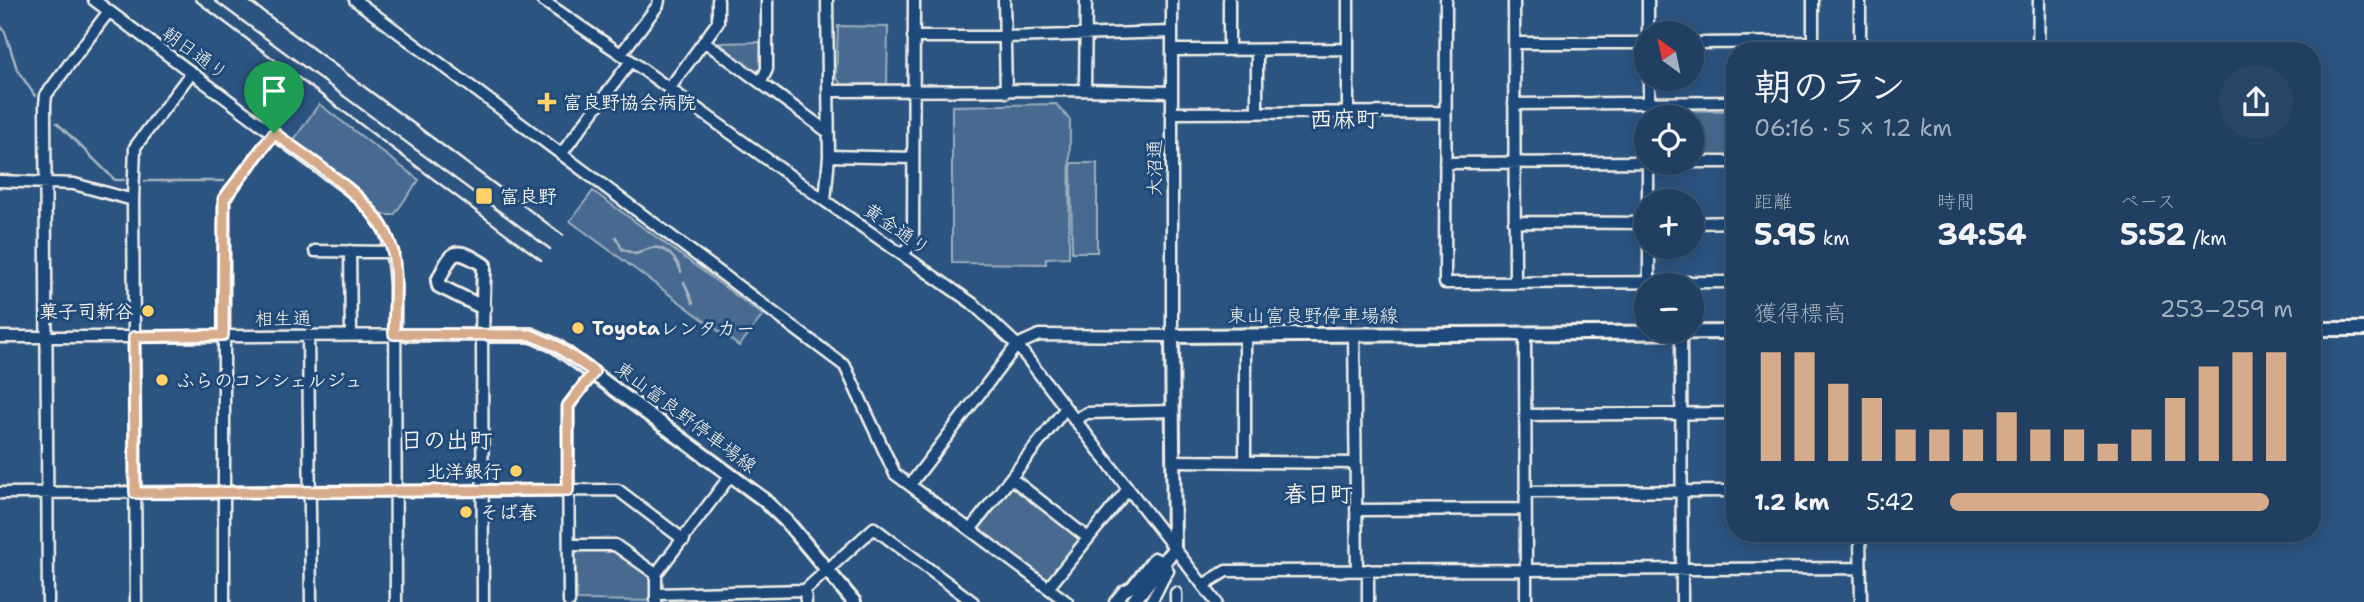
<!DOCTYPE html>
<html lang="ja">
<head>
<meta charset="utf-8">
<style>
  :root { --surface:#213f61; --page:#294667; --text:#f1f3f6; --muted:#a2afbd; --line:#3e5876; --accent:#d6ab8b }
  body { margin:0; font-family:"Shantell Sans","Klee One",sans-serif; background:var(--page); color:var(--text); height:100vh; display:flex; flex-direction:column; font-size:26px; white-space:nowrap }
  * { box-sizing:border-box; margin:0 }
  p { font-size:23px; color:var(--muted) }
  .icon { flex:none; width:38px; height:38px; fill:none; stroke:currentColor; stroke-width:2; stroke-linecap:round; stroke-linejoin:round }
  .map { position:relative; flex:1; overflow:hidden }
  .sheet { position:absolute; left:1726px; top:42px; width:595px; height:500px; display:flex; flex-direction:column; background:var(--surface); border-radius:28px; box-shadow:0 4px 18px #0003,0 0 0 2px var(--line) }
  .sheet>* { flex:none }
  .needle { width:46px; rotate:327deg }
  .tools { position:absolute; left:1634px; top:21px; display:grid; gap:14px }
  .tools a { display:grid; place-items:center; width:70px; height:70px; border-radius:50%; background:var(--surface); box-shadow:0 4px 18px #0003,0 0 0 2px var(--line); font-size:35px }
  .pin { position:absolute; display:grid; place-items:center; width:60px; height:60px; color:#fff; margin:-72px -30px; border-radius:50% 50% 50% 0; rotate:-45deg; box-shadow:0 0 7px #0007 }
  .pin .icon { rotate:45deg }
  .round { display:grid; place-items:center; flex:none; width:74px; height:74px; border-radius:37px; background:var(--page) }
  .headline { display:flex; align-items:center; justify-content:space-between; height:119px; padding:0 28px }
  h1 { font-size:38px; font-weight:700; line-height:52px }
  .stats { display:grid; grid-template-columns:repeat(3,1fr); gap:10px; height:119px; padding:7px 28px }
  .stats div { display:grid; align-content:center }
  .stats b { font-size:30px; font-weight:700 }
  .stats small { font-size:19px; font-weight:400 }
  .stats p { font-size:19px }
  .chart { height:196px; padding:14px 28px }
  .chart p { display:flex; justify-content:space-between }
  .chart svg { width:100%; height:126px; margin-top:7px; stroke:var(--accent); stroke-width:6 }
  ul { padding:0 28px; list-style:none; font-size:23px }
  li { display:grid; grid-template-columns:112px 84px 1fr; align-items:center; height:52px }
  li i { height:18px; border-radius:9px; background:var(--accent) }
  .map>svg:first-child { display:block }
</style>
</head>
<body>
<div class="map">
<svg width="2364" height="602" viewBox="0 0 2364 602">
  <rect width="100%" height="100%" fill="#2c5481"/>
  <filter id="ink" filterUnits="userSpaceOnUse"><feTurbulence type="fractalNoise" baseFrequency=".0143" numOctaves="2"/><feDisplacementMap in="SourceGraphic" scale="14" xChannelSelector="R" yChannelSelector="G"/><feConvolveMatrix kernelMatrix="1 2 1 2 8 2 1 2 1" color-interpolation-filters="sRGB"/></filter>
  <g filter="url(#ink)">
    <!-- green -->
    <path fill="#496b90" stroke="#9eaebc" stroke-width="2" d="M838,26L888,27L887,84L842,85L836,78Z
      M762,42L763,68L755,72L719,43Z
      M319,104L419,180L394,215H381L356,189L293,141Z
      M1056,104L1070,120L1069,257L1046,258V264L952,263V106Z
      M1658,110L1734,111V157H1692V117H1658Z
      M1071,163H1097V252H1072Z
      M593,191L763,315L739,346L570,221Z
      M1011,485L1081,539L1047,582L977,528Z
      M614,549L651,574L652,601L577,600L575,552L578,550Z"/>
    <g fill="none" stroke-linecap="round" stroke-linejoin="round">
      <!-- stream -->
      <path stroke="#a7b4c0" stroke-width="2.5" d="M0,25L5,32L17,69L35,96
        M57,123L115,180H124
        M145,181H224
        M616,237L622,249L635,254C640,253 646,249 651,248C665,245 678,260 681,272
        M684,282L693,303"/>
      <!-- minor casing -->
      <g stroke="#f4f1e8" stroke-width="15">
        <path id="minor" d="M94,0L353,193C387,224 392,240 395,285L396,602
          M355,0L845,366L895,474L1067,602
          M542,0L631,61L825,201L972,303L1017,345L1216,602
          M1004,0L1006,92
          M1348,0V113
          M1446,0L1445,283L1734,282
          M1514,0L1515,282
          M1648,0V33
          M913,37H1005L1171,32
          M705,42L828,132
          M1515,43H1647
          M1692,43L1813,42
          M1172,50L1348,49
          M1229,50V0
          M1813,51V0
          M1860,51V0
          M2038,51L2039,0
          M621,54L658,5L659,0
          M761,82L767,69V0
          M669,89L718,22V0
          M1085,90L1086,0
          M829,91L1085,90L1171,92
          M1514,104L1734,102
          M1257,112V51
          M1171,113L1445,112
          M1649,117V79
          M562,153L631,61
          M829,156L913,158
          M1692,162H1734
          M1445,163L1647,162
          M1648,163V201
          M0,181L74,184L133,200
          M825,201L829,156L827,0
          M1514,222L1647,223
          M1692,223L1734,222
          M315,251L393,252
          M350,251L351,334
          M903,254L913,242L914,0
          M1649,285V247
          M1681,333L1682,602
          M1245,334V462
          M1354,334L1357,570
          M1525,334L1526,570L1860,568
          M308,335L311,602
          M0,337L482,335L483,602
          M1525,415L1734,413
          M1074,420L1087,413L1173,411
          M1173,461L1355,463
          M1011,478L1088,538
          M910,485L1017,345L1039,335L1172,336V0
          M1525,492L1734,491
          M0,493L618,490L684,540
          M1356,510L1525,509
          M970,530L1065,409
          M1860,534L1861,602
          M569,545H615L656,574
          M1368,570V602
          M1203,585L1226,571L1526,570V602
          M1048,588L1128,489
          M1176,593V602
          M656,594L805,590
          M48,602L45,105L46,95L109,11
          M136,602L133,200L135,147L191,73
          M224,602V199L274,133
          M569,602L568,406L594,372
          M656,602V574L731,475
          M806,602L805,590L874,528L973,602
          M1115,602L1124,591L1132,587L1154,558L1163,562L1168,571C1160,581 1158,592 1150,602"/>
      </g>
      <!-- major casing -->
      <g stroke="#f4f1e8" stroke-width="18">
        <path id="major" d="M484,308L439,286L438,281C453,250 453,246 484,265L482,335H531L556,346L763,499L787,522L854,602
          M2312,329H2364
          M1133,602L1174,549L1172,336L1734,332"/>
      </g>
      <!-- minor -->
      <use href="#minor" stroke="#1f4a7a" stroke-width="10"/>
      <!-- major -->
      <use href="#major" stroke="#1f4a7a" stroke-width="12"/>
      <!-- rail -->
      <path stroke="#f4f1e8" stroke-width="2.5" d="M195,0L541,260
        M214,0L550,249
        M248,0L563,235"/>
    </g>
  </g>
  <g fill="none" stroke-linecap="round" stroke-linejoin="round" filter="url(#ink)">
    <!-- route casing -->
    <g stroke="#fff" stroke-width="14">
      <path id="route" d="M274,133C313,163 383,203 393,253C398,279 394,307 394,334L531,335L556,346L594,372L568,406V490L135,493L134,337L223,335L224,199Z"/>
    </g>
    <!-- route -->
    <use href="#route" stroke="#d6ab8b" stroke-width="9"/>
  </g>
  <!-- markers -->
  <g fill="#ffd166" stroke="#1f4a7a" stroke-width="2.5">
    <path d="M543.5 91.5h7v7h7v7h-7v7h-7v-7h-7v-7h7z"/>
    <rect x="475" y="187" width="18" height="18" rx="3.5"/>
    <circle cx="148" cy="311" r="7"/>
    <circle cx="578" cy="328" r="7"/>
    <circle cx="162" cy="380" r="7"/>
    <circle cx="516" cy="471" r="7"/>
    <circle cx="466" cy="512" r="7"/>
  </g>
  <g text-anchor="middle" dominant-baseline="central" stroke-width="6" stroke-linejoin="round" paint-order="stroke">
    <!-- street labels -->
    <g font-size="19" fill="#f4f1e8" stroke="#1f4a7a">
      <text transform="translate(195 53) rotate(36)">朝日通り</text>
      <text transform="translate(1154 168) rotate(-90)">大沼通</text>
      <text transform="translate(897 229) rotate(35)">黄金通り</text>
      <text x="1313" y="315">東山富良野停車場線</text>
      <text x="283" y="318">相生通</text>
      <text transform="translate(686 417) rotate(37)">東山富良野停車場線</text>
    </g>
    <!-- poi labels -->
    <g font-size="19" font-weight="bold" fill="#f4f1e8" stroke="#1f4a7a" text-anchor="start">
      <text x="563" y="102">富良野協会病院</text>
      <text x="500" y="196">富良野</text>
      <text x="134" y="311" text-anchor="end">菓子司新谷</text>
      <text x="592" y="328">Toyotaレンタカー</text>
      <text x="176" y="380">ふらのコンシェルジュ</text>
      <text x="502" y="471" text-anchor="end">北洋銀行</text>
      <text x="480" y="512">そば春</text>
    </g>
    <!-- quarter labels -->
    <g font-size="23" font-weight="bold" fill="#f4f1e8" stroke="#1f4a7a">
      <text x="1344" y="119">西麻町</text>
      <text x="446" y="440">日の出町</text>
      <text x="1318" y="494">春日町</text>
    </g>
  </g>
</svg>
<div class="tools">
<a><svg class="needle" viewBox="-14 -14 28 28"><path d="M0-13l5 13h-10z" fill="#e53935"/><path d="M0 13l5-13h-10z" fill="#a2afbd"/></svg></a>
<a><svg class="icon" aria-label="locate" viewBox="0 0 24 24"><circle cx="12" cy="12" r="6"/><path d="M12 2v4M12 18v4M2 12h4M18 12h4"/></svg></a>
<a>+</a>
<a>−</a>
</div>
<div class="pin" style="left:274px;top:133px;background:#1e9e55"><svg class="icon" aria-label="arrive" viewBox="0 0 24 24"><path d="M6 21V4h12l-3 4 3 4H6"/></svg></div>
<section class="sheet">
<div class="headline"><div><h1>朝のラン</h1><p>06:16 · 5 × 1.2 km</p></div><a class="round"><svg class="icon" aria-label="share" viewBox="0 0 24 24"><path d="M12 15V3M7 8l5-5 5 5M5 13v7h14v-7"/></svg></a></div>
<div class="stats">
<div><p>距離</p><b>5.95<small> km</small></b></div>
<div><p>時間</p><b>34:54</b></div>
<div><p>ペース</p><b>5:52<small> /km</small></b></div>
</div>
<div class="chart"><p><span>獲得標高</span>253–259 m</p>
<svg viewBox="0 0 160 44" preserveAspectRatio="none"><path d="M5 44V6M15 44V6M25 44V17M35 44V22M45 44V33M55 44V33M65 44V33M75 44V27M85 44V33M95 44V33M105 44V38M115 44V33M125 44V22M135 44V11M145 44V6M155 44V6"/></svg>
</div>
<ul>
<li><b>1.2 km</b>5:42<i style="width:93%"></i></li>
</ul>
</section>
</div>
</body>
</html>
